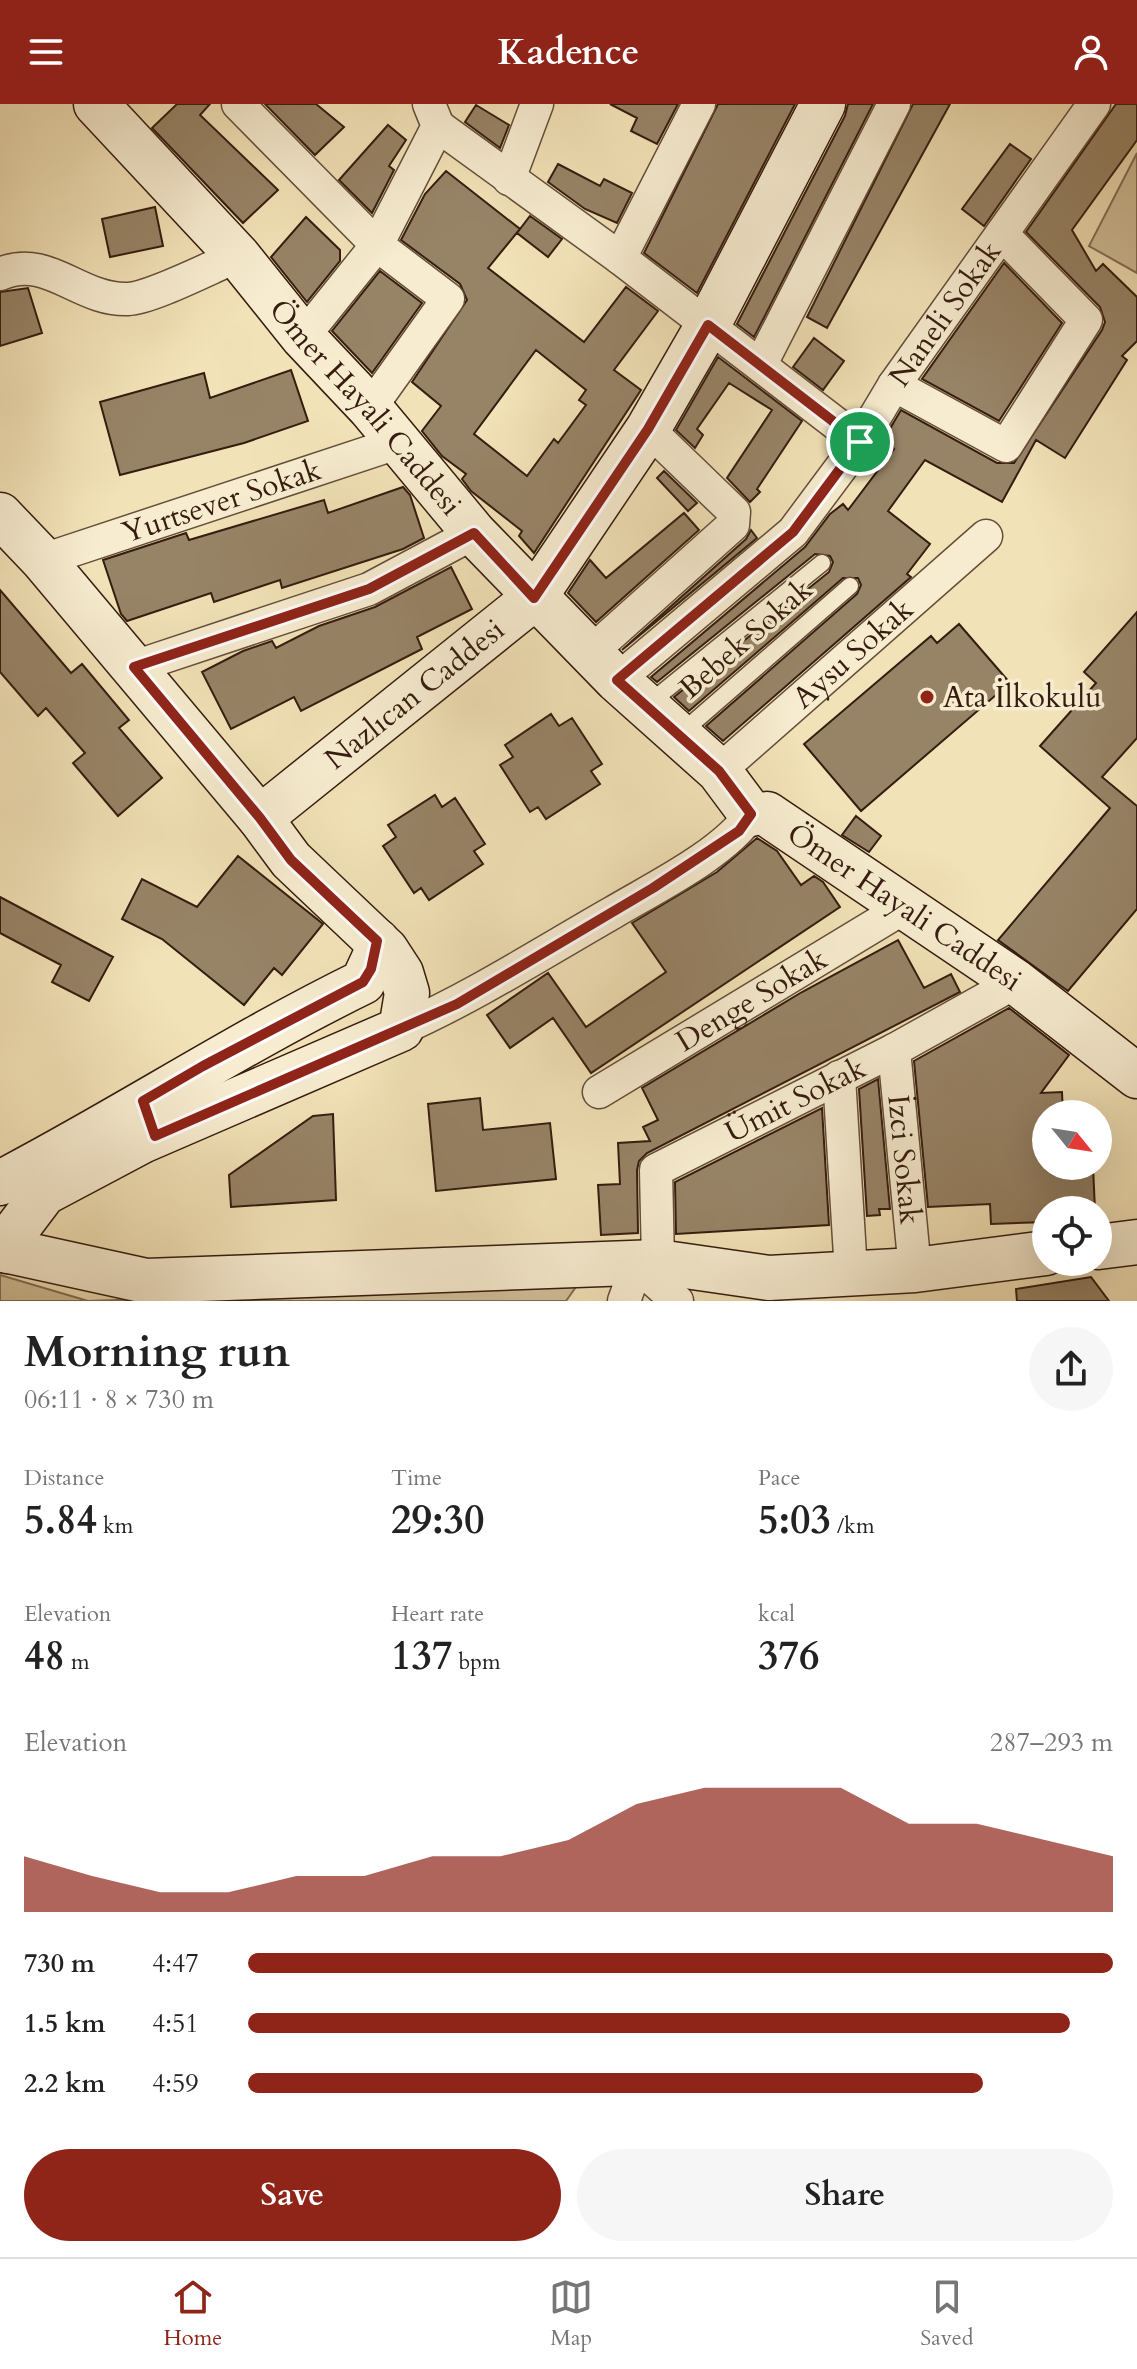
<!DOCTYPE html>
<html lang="en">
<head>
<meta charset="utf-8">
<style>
  :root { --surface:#fff; --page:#f6f6f6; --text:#222; --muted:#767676; --line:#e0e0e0; --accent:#8f2418 }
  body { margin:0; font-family:Cardo,serif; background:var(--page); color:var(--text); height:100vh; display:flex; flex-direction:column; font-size:30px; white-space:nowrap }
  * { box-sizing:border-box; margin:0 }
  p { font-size:26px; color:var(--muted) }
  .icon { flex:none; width:44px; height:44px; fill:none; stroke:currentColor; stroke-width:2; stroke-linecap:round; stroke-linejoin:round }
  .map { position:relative; height:1197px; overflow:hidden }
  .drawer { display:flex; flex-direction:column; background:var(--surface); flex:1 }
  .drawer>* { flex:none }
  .needle { width:52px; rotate:120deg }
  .controls { position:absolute; left:1032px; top:996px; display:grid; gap:16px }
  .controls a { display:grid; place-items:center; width:80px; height:80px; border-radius:50%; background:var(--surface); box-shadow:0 8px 32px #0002; font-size:40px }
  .pin { position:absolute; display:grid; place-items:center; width:68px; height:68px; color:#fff; margin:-34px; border:4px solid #fff; border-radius:50%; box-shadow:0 2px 8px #0007 }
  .round { display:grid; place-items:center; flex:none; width:84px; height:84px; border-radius:42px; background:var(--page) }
  .overview { display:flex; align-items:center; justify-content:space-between; height:136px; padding:0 24px }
  h1 { font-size:44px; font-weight:800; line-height:60px }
  .stats { display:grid; grid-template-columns:repeat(3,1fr); gap:12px; height:136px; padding:8px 24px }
  .stats div { display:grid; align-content:center }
  .stats b { font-size:40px; font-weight:800 }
  .stats small { font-size:22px; font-weight:400 }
  .stats p { font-size:22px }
  .chart { height:224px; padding:16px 24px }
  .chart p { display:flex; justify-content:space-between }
  .chart svg { width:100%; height:144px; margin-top:8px; fill:var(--accent); opacity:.7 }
  .action { display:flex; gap:16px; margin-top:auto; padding:16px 24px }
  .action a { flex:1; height:92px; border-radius:48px; background:var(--accent); color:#fff; font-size:32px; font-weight:800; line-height:92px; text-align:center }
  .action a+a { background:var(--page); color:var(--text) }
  ul { padding:0 24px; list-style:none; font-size:26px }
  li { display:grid; grid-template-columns:128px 96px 1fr; align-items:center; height:60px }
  li i { height:20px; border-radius:10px; background:var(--accent) }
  header { display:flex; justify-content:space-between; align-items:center; height:104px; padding:0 24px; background:var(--accent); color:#fff; font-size:36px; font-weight:800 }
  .tabs { display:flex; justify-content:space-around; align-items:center; height:112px; border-top:2px solid var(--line); background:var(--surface); font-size:22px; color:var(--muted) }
  .tabs a { display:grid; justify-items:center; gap:4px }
  .tabs .on { color:var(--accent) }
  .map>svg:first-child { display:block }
</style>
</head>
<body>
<header><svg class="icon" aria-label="menu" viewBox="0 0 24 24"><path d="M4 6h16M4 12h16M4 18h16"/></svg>Kadence<svg class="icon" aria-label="person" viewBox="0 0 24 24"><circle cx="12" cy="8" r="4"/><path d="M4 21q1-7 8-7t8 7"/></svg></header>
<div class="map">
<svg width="1137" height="1197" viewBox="0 0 1137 1197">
  <rect width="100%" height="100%" fill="#f2e2b7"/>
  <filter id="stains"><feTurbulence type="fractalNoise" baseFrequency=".0025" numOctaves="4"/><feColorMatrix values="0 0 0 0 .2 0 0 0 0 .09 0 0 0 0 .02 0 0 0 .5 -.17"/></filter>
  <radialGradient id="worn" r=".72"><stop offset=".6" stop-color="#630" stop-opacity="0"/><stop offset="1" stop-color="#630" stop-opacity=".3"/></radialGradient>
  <!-- green -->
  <path fill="#d2c09a" stroke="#846e54" stroke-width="2" d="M1137,49V169L1089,142Z
    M0,1171L88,1197L578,1180L566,1197H0Z"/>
  <!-- building -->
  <path fill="#978366" stroke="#351c0f" stroke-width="2" fill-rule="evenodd" d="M177,0H210L200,11L278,86L243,119L152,24Z
    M265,0H316L344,23L315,51Z
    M610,0H678L657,40L631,27L637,14Z
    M718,0H795L697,189L644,149Z
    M848,0H873L754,233L737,220L845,12Z
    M913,0H950L827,224L807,213Z
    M1116,0H1137V36L1072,126L1096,167L1103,160L1137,193V237L1122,252L1127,256L1065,354L1036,336L1002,398L925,356L888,407L930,440L907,470L911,473L723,637L706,622L857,490L861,481L858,474H843L689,607L674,593L829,468L833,458L830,452L815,450L657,578L651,573L805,443L830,410L843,400L848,406L894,345L885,333L901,306L997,359H1014L1102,226L1105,218L1100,203L1026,128Z
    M476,1L509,21L500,44L465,18Z
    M388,21L406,36L389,62L394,66L372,109L339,76Z
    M1010,40L1031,55L984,122L962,105Z
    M558,60L600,82L604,75L632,89L617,119L585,105L548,78Z
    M446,67L520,125L488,164L584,238L626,183L658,207L614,266L641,286L534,449L519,432L522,427L471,387L462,375L466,370L442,352L422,327L441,302L412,278L467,196L460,180L401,136L425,90ZM536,246L586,286L579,296L586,301L558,339L554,335L527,372L474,330Z
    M155,103L163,142L110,153L102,115Z
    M530,112L562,135L548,153L517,129Z
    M306,113L340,146V157L307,198L271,153Z
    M1004,159L1062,219L999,317L922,275Z
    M380,167L422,199L372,269L332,227Z
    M28,184L42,229L0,242V188Z
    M814,234L844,257L823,286L793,263Z
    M718,253L802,317L757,385L760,388L750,398L727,374L772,306L729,279L697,325L703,331L695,344L676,326Z
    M291,266L308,317L244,339L120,371L100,298L204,269L210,294Z
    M664,367L697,399L688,407L657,374Z
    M403,383L410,391L424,434L403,445L282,484L280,476L214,498L211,489L127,517L121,510L103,456L186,429L189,436L324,396L328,409Z
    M684,409L699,426L596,518L568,489L590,456L606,474Z
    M751,426L757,434L622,546L746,435Z
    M451,463L472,505L417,533L422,545L301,607L294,593L231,625L202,568L243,547L272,537L276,544L319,522L375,503Z
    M0,486L71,569L82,560L129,616L119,624L162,674L118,712L73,659L85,649L46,604L38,612L0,568Z
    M1137,508V634L1102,673L1137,702V805L1068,887L998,836L1110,704L1040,642L1096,579L1084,568Z
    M959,520L1010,579L861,707L804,640L931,532L937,539Z
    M551,610L559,622L572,614L602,660L591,667L600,680L546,715L538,703L530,708L500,661L513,653L505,641Z
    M435,691L442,703L455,694L485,740L474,747L483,760L429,796L421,784L414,789L383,742L396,733L388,721Z
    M856,712L881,732L869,748L842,731Z
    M757,734L777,747L801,781L814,772L823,778L840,803L591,969L553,914L510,944L487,911L548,869L586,923L666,868L632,819L717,768Z
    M238,752L323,820L282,871L274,864L244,901L162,835L122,815L142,775L197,803Z
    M0,793L113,853L89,897L52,878L61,861L0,829Z
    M898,836L924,884L951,870L960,888L647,1049L639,1057L637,1066L638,1129L601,1131L598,1081L620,1080L618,1039L650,1037L643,1023L658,1016L642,984L802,888Z
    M1009,904L1069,951L1041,989L1062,988L1063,1010H1046V1062H1093L1095,1106H1046V1118L991,1120L990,1100L928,1103L914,957Z
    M878,975L890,1105H879L880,1111L867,1112L859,985Z
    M480,994L483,1026L550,1019L556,1075L436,1087L428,1000Z
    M822,1004L829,1121L676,1130L675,1078Z
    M333,1010L336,1096L231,1103L229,1071L313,1012Z
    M1091,1173L1109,1197H1017L1016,1185Z"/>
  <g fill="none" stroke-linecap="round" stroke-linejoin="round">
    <!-- lane casing -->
    <g stroke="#644e39" stroke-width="19">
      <path id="lane" d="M647,601L822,459
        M680,630L850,482"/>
    </g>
    <!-- street casing -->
    <g stroke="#644e39" stroke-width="35">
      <g id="street">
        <path d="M238,0L377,141L448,195L370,304"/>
        <path d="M438,22L620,154L860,338"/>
        <path d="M509,75L537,0"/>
        <path d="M620,154L699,0"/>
        <path d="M0,170C48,149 79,197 128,195C152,194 213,162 238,152"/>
        <path d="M303,233L377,141L438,22L429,0"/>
        <path d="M761,260L894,0"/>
        <path d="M894,281L1006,342L1086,216L1002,130"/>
        <path id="s1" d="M43,456L400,338"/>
        <path d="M590,549L733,421L734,408L648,325"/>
        <path d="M134,563L369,485L474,429"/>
        <path id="s2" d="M617,576L793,428L860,338L894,281L1094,0"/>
        <path id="s3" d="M719,667L986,432"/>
        <path d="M401,925C475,892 542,849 612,809C654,784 724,750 751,710H767"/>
        <path id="s4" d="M894,946L915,1166"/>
        <path d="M839,973L851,1168"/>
        <path id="s5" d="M599,988L905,803"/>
        <path id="s6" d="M658,1158L656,1066L894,946L1016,878"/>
        <path d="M624,1197L637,1161L677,1197"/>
      </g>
    </g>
    <!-- secondary casing -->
    <g stroke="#351c0f" stroke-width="47">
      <g id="secondary">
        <path id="s7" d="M96,0L238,152L303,233L370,304L474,429L617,576L719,667L751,710"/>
        <path d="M0,411L43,456L260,714L291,756L386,846L401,869L407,889L401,925L142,1037L44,1089L13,1130L7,1147"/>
        <path id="s8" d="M767,710L1016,878L1137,972"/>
        <path id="s9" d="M260,714L534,494L648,325L708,221L823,0"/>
        <path d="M0,1079C123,1015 238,939 363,878L375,852L377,837"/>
        <path d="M1098,1143L1137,1138"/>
        <path d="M0,1145L146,1177L658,1158L769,1174L915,1166L1046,1149"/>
      </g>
    </g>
    <!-- lane -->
    <use href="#lane" stroke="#f7ecd0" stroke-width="16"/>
    <!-- street -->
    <use href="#street" stroke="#f7ecd0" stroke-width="32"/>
    <!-- secondary -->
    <use href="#secondary" stroke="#f7ecd0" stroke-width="44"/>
  </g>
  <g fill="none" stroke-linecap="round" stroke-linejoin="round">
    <!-- route casing -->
    <g stroke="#fff" stroke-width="16">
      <path id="route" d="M708,221L860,338L793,428L617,576L719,667L751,710L739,727L653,784L457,900L155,1032L143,997L203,962L363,878L371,865L377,837L291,756L260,714L134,563L369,485L474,429L534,494L648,325Z"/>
    </g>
    <!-- route -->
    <use href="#route" stroke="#8f2418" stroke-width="10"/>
  </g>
  <!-- markers -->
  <circle fill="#8f2418" stroke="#f7ecd0" stroke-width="3" cx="927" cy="593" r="8"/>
  <g text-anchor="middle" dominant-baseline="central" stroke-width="7" stroke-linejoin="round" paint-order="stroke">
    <!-- street labels -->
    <g font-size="30" fill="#351c0f" stroke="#f7ecd0">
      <text stroke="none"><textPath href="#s2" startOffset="496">Naneli Sokak</textPath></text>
      <text stroke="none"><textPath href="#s7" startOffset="406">Ömer Hayali Caddesi</textPath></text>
      <text stroke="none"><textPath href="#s1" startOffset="188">Yurtsever Sokak</textPath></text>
      <text transform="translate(746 535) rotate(-41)">Bebek Sokak</text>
      <text stroke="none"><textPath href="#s3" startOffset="178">Aysu Sokak</textPath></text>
      <text stroke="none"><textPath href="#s9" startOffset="198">Nazlıcan Caddesi</textPath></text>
      <text stroke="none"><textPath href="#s8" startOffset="166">Ömer Hayali Caddesi</textPath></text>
      <text stroke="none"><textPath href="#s5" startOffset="178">Denge Sokak</textPath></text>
      <text stroke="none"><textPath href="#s6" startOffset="248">Ümit Sokak</textPath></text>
      <text stroke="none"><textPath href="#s4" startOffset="110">İzci Sokak</textPath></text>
    </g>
    <!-- poi labels -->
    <g font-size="30" fill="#351c0f" stroke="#f7ecd0" text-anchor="start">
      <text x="943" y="593">Ata İlkokulu</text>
    </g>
  </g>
  <rect width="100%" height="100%" filter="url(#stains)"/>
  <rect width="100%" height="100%" fill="url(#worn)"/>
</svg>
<div class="controls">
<a><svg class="needle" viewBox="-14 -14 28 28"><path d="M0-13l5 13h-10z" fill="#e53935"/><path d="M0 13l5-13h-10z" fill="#767676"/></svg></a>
<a><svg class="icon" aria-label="locate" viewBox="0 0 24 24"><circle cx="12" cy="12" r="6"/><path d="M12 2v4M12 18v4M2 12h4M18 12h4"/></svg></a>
</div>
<div class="pin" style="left:860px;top:338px;background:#1e9e55"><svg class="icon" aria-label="arrive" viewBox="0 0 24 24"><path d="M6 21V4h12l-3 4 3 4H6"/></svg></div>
</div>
<section class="drawer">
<div class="overview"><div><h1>Morning run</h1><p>06:11 · 8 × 730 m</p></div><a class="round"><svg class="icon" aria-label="share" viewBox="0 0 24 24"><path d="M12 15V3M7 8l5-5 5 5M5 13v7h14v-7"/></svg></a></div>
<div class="stats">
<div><p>Distance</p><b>5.84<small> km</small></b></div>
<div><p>Time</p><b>29:30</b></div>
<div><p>Pace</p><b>5:03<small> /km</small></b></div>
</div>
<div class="stats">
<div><p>Elevation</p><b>48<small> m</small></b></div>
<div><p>Heart rate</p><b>137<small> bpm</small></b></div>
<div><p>kcal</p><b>376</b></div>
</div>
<div class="chart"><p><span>Elevation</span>287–293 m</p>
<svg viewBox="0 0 160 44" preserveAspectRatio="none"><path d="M0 44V27L10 33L20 38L30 38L40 33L50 33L60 27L70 27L80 22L90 11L100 6L110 6L120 6L130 17L140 17L150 22L160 27V44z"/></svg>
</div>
<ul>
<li><b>730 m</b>4:47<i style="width:100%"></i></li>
<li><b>1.5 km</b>4:51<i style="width:95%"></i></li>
<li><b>2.2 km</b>4:59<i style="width:85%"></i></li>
</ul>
<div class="action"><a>Save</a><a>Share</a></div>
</section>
<nav class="tabs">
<a class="on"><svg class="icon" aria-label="home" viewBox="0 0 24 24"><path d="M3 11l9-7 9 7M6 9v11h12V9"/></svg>Home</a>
<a><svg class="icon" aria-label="map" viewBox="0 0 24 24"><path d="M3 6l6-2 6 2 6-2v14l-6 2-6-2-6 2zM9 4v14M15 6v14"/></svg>Map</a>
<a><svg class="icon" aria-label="saved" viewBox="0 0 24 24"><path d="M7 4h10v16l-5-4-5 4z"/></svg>Saved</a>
</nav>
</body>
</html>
